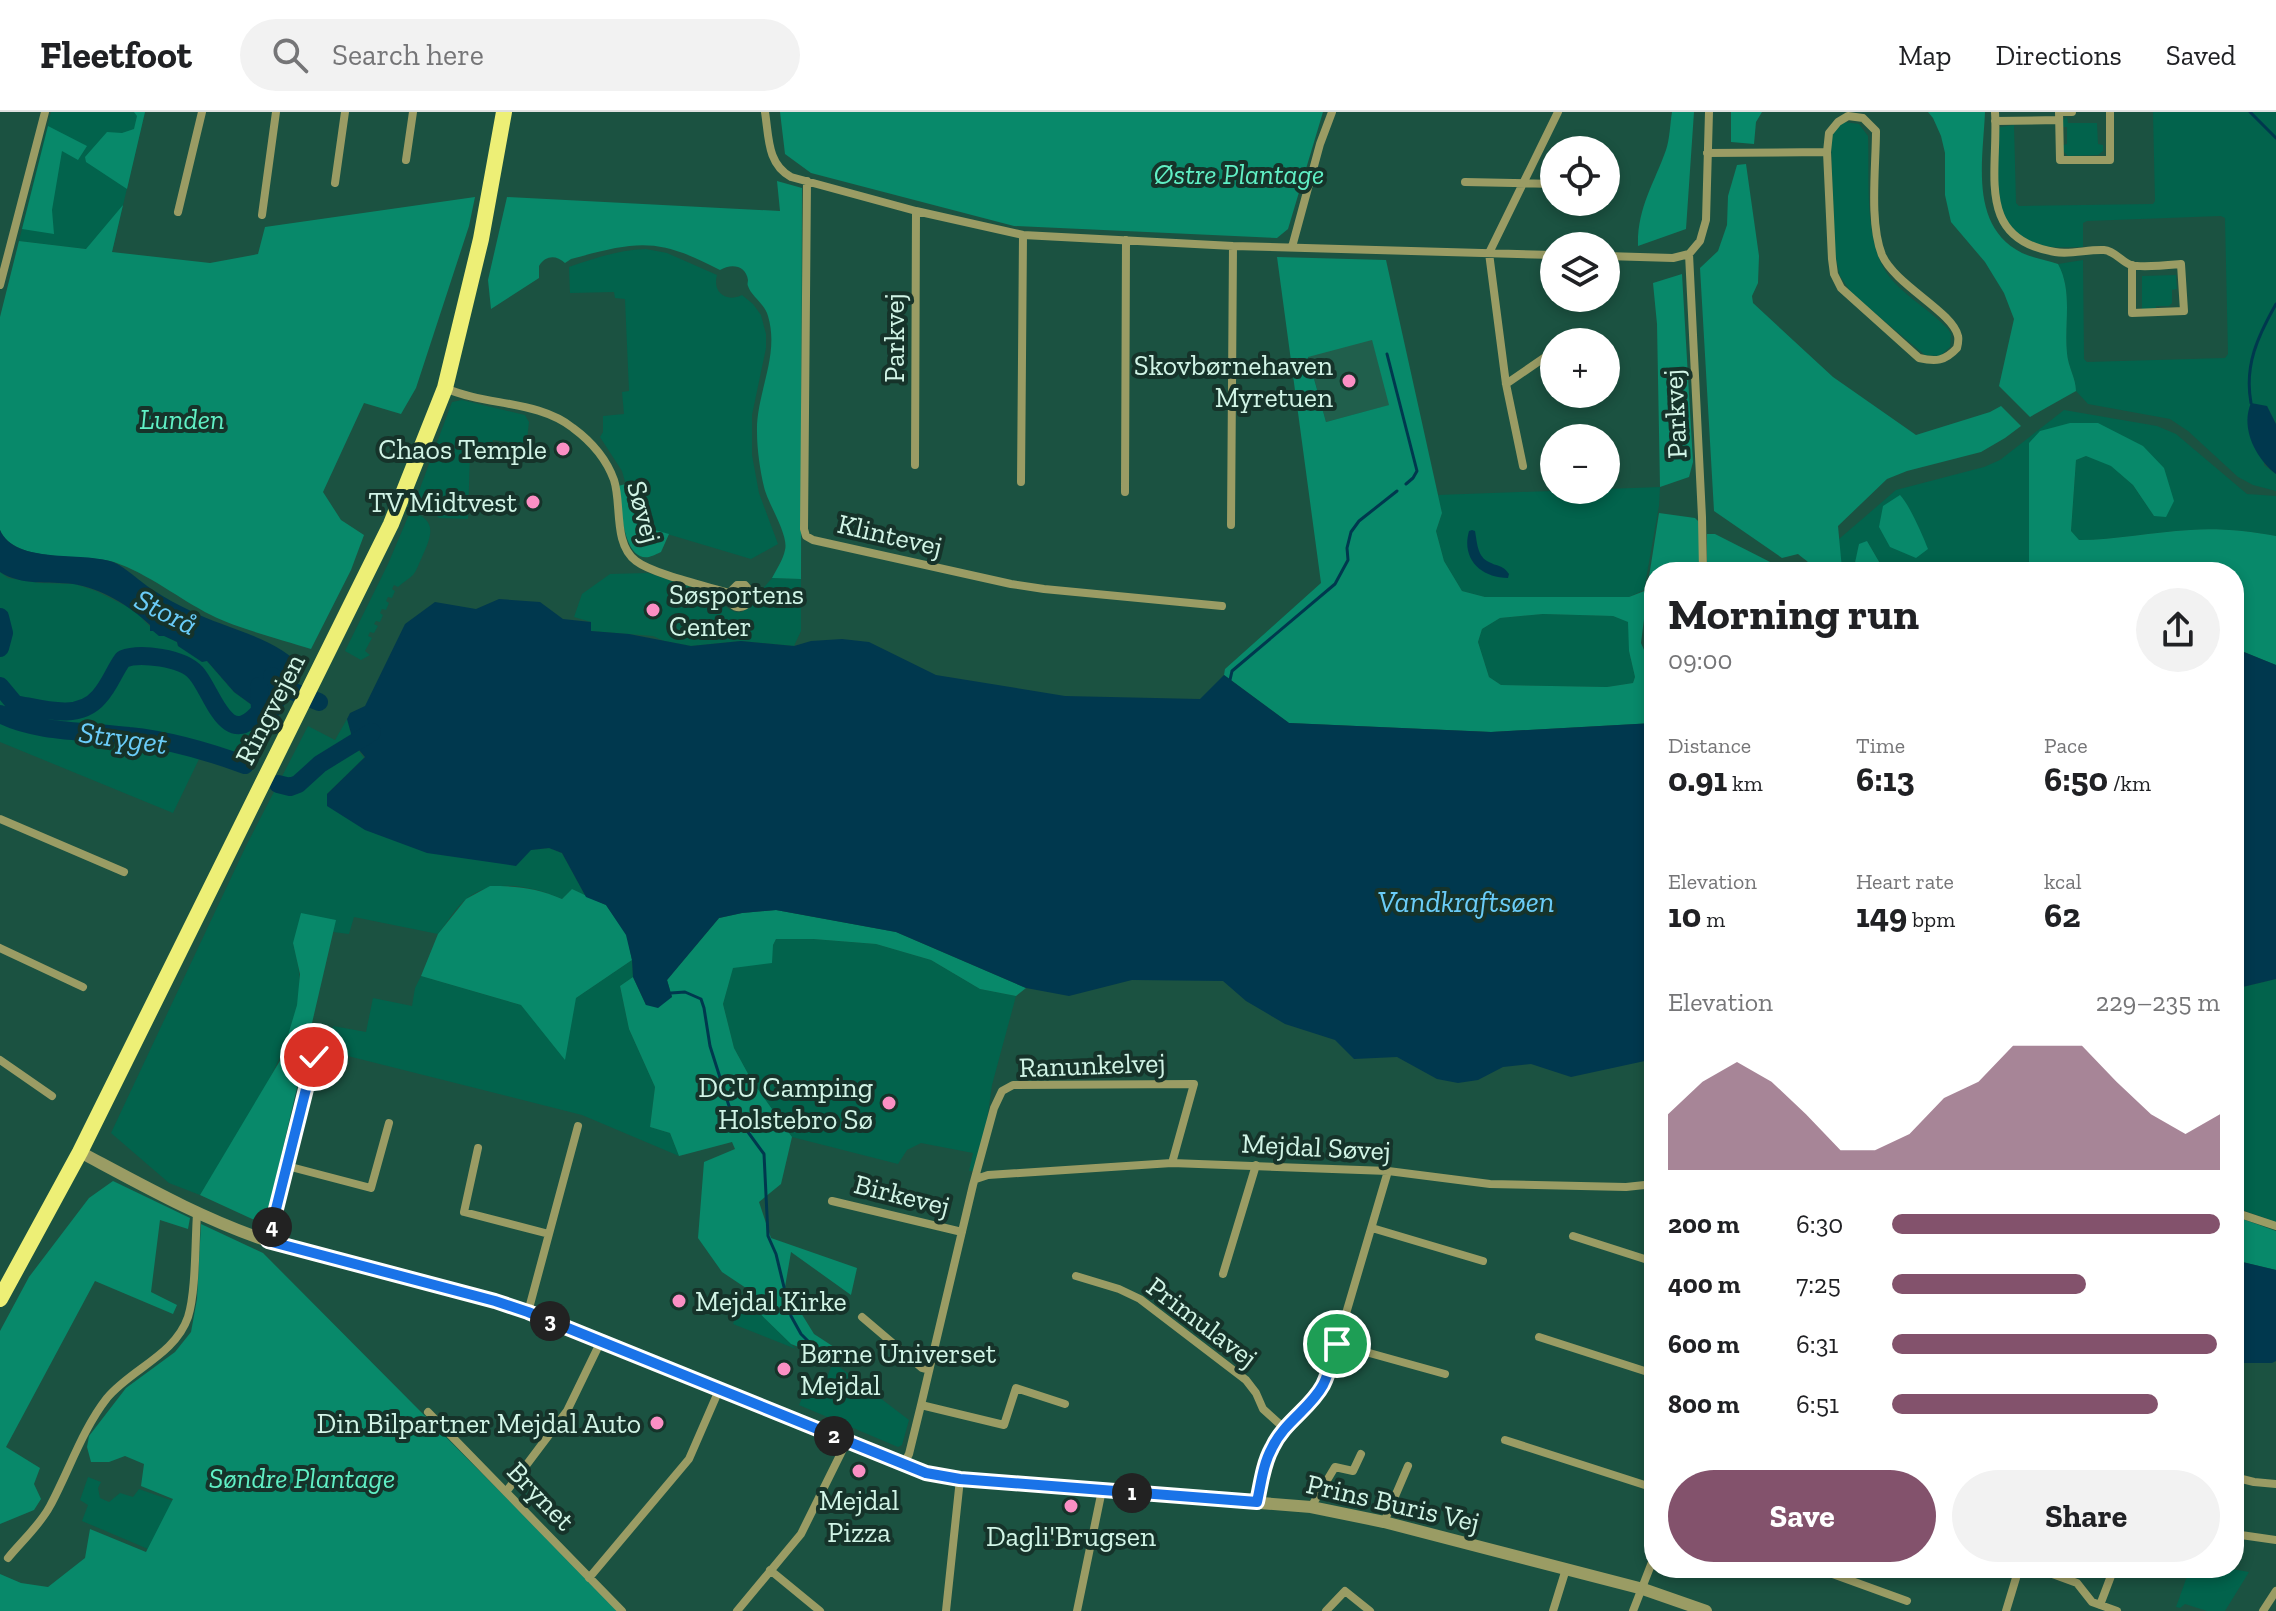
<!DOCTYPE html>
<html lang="en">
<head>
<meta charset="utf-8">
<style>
  :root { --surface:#fff; --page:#f2f2f2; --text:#202124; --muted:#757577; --line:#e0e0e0; --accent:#83526c }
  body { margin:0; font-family:"Zilla Slab",serif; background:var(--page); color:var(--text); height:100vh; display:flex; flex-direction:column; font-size:30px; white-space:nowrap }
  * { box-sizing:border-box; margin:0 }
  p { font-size:26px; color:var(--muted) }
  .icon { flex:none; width:44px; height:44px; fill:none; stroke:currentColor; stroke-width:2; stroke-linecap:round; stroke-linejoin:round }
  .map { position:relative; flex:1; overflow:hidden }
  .panel { position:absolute; left:1644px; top:450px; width:600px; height:1016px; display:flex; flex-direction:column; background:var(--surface); border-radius:32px; box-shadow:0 4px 12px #0003 }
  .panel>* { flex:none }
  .buttons { position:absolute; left:1540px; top:24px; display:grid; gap:16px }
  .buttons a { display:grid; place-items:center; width:80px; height:80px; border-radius:50%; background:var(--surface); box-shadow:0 4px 12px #0003; font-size:40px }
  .pin { position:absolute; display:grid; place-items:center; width:68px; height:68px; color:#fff; margin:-34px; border:4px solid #fff; border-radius:50%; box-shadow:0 2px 8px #0007 }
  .km { position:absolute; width:40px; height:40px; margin:-20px; border-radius:50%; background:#222; color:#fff; font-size:22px; line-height:40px; text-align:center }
  .round { display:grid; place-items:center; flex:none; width:84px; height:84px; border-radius:42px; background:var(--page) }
  .summary { display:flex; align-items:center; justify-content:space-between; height:136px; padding:0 24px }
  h1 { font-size:44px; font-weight:700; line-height:60px }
  .stats { display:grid; grid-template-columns:repeat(3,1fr); gap:12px; height:136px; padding:8px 24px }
  .stats div { display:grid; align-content:center }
  .stats b { font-size:34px; font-weight:700 }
  .stats small { font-size:22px; font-weight:400 }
  .stats p { font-size:22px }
  .chart { height:224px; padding:16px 24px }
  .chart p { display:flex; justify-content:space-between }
  .chart svg { width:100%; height:144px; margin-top:8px; fill:var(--accent); opacity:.7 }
  .button { display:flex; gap:16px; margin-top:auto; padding:16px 24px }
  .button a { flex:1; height:92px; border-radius:48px; background:var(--accent); color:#fff; font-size:32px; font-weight:700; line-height:92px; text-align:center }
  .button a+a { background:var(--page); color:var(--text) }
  ul { padding:0 24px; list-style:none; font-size:26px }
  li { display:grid; grid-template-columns:128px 96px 1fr; align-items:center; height:60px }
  li i { height:20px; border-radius:10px; background:var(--accent) }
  header { display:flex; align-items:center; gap:48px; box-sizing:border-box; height:112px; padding:0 40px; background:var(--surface); border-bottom:2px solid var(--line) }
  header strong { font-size:38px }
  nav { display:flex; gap:44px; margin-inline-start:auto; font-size:28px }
  .search { width:560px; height:72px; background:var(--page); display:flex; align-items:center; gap:20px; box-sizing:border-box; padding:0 28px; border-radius:44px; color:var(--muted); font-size:30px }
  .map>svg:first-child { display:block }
</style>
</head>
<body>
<header>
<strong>Fleetfoot</strong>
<div class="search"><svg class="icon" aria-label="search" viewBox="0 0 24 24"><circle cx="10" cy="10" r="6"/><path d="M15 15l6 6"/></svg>Search here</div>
<nav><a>Map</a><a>Directions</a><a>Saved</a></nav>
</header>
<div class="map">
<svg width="2276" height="1499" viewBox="0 0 2276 1499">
  <rect width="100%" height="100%" fill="#1b5241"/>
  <!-- built -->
  <path fill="#205f4c" d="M1372,227L1390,293L1326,310L1308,244Z"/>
  <!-- green -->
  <path fill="#02634c" d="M51,0H145L112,140L19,129Z
    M2153,0H2276V312L2267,294L2264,353L2276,362V379L2253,373L2238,365L2188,319L2170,307L2088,292L2076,279C2076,266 2068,255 2067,241C2064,211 2073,179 2058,152L2083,148L2084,247L2087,250L2225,246L2228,242L2225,106L2221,104L2087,109L2083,111V135C2067,135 2048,137 2033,131C1988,113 1997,58 1998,19L2000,15L2014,13L2016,91L2019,94L2153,92L2155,89Z
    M2067,5L2068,11H2097L2098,32L2103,33V39L2098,43L2068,44L2063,39V33L2067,32V15H2062L2063,8Z
    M1844,10L1859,12L1868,24C1870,67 1862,134 1892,168C1908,186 1931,199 1948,217L1951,222L1950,235L1940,244L1925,243L1852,182L1840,164L1835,142L1831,30L1834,17Z
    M646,137L667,141L717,163C712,180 726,191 742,183L753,192L761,203L766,222V236L752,303V343L759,381L778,432L751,447L637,413L622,359L600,325L603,320V304L624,302L622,280L629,279L625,187L615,186L614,180L570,181L569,155C595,146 618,138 646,137Z
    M2176,163L2177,177L2172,178V191L2169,194H2156V198L2142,199V164Z
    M462,288L525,303L529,310L527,327L522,332L493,328L490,342L470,340L468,407L439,406L432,399L415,389L416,387L452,290Z
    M2064,298L2157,314L2176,322L2247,382L2276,384V424C2248,419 2218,416 2190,418C2152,420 2116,428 2078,428L2071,419L2076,348L2086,344L2111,353L2133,373L2154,404L2164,356L2029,331V460H1885L1867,429L1853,455V460H1841L1839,427L1896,378L1984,355L2000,348Z
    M1660,375L1659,394L1644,478L1629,485H1485L1462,479L1444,449L1436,419L1442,401L1438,383Z
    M410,400C439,407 431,425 422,445C419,451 417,458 413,463C409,467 402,471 398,475L394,473L392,477L395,479L392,486L388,485L386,489L389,491L386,498L382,497L380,501L383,503L380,510L376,509L374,512L378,514L374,521L370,520L368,524L372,526L365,539L370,543L361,548L345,539L388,452Z
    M0,460L8,466L40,471L75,472L96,479L134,498L153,518L177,530L178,534L207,549L234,580L275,610L248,660L201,643L173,701L0,630Z
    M648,461L721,483L725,494C743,508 748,496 758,483C762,477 767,472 772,466L801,467V519L794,534L741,529L691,534L664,529L653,524L590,519L591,510L574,505L582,482L610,462Z
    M1543,502L1613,504L1629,510V539L1635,565L1633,571L1607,575L1501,573L1489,565L1478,530L1482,517L1500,506Z
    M347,607L354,632L364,646L327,682L531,738L549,736L562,741L586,785L572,777L562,787C533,774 493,765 466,787C455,796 447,811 438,822L354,805L349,822L333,820L335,808L293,831C295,840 298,851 299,861C306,926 234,1029 200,1083L169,1071L111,1021L246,734L308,614L335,628Z
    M776,827H813L876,832L931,848L980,877L1016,884L992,973L986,1015L975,1059H969L973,1041L921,1031L907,1038L898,1052L792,1025L752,969L734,936L723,892L733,855L773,833Z
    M632,848L633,865L620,874L629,917L655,975L650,1015L670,1021L679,1044L582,1003L328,939L333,914L366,920L373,886L412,894L415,876L421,864L521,893L576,886Z
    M2276,867V1110L2234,1095V877Z
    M743,1188H746L796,1237L733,1212Z
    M833,1250L909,1308L902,1333L898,1335L799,1293L804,1281L805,1272L827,1279L831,1271L826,1268Z
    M88,1365L101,1370L98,1376L100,1386L109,1390L120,1381L133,1385L139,1377L176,1390L174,1448L82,1409L88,1393L80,1388Z
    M2190,1456H2226L2249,1460L2225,1499H2207L2185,1492L2180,1496L2176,1495Z"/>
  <!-- forest -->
  <path fill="#08896a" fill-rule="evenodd" d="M134,0H145L127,77L86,50L85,45L107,20L122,21L134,17L137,4Z
    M780,0H1323L1288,117L1277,126L1014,114L811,61L785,42Z
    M1672,0H1694L1686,117L1638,134C1637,96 1654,72 1666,38C1670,26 1670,12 1672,0Z
    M1731,0H1762L1756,10L1754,32L1731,30Z
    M1928,0H1985C1983,49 1969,114 2022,141C2033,146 2046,148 2058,152C2073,179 2064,211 2067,241C2068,255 2076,266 2076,279L2030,305L1999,274L2014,207L2004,181L1985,150L1951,110L1945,83V41L1941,24L1933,6Z
    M48,14L87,34L78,48L62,39L52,98L54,122L22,117Z
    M1746,52L1759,144L1758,171L1752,184L1753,191L1833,265L1916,323L1990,300L2001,294L2021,314L2005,326L1981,340L1907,359L1887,367L1838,414L1842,457L1839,460C1819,460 1813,454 1798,442L1782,446L1714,399L1700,156L1718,139L1727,113L1728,84L1737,53Z
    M777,69L802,76L801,467L772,466C776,458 783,448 785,438C789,423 768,392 764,375C760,358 757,337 757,320C756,281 780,244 768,204C765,192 751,184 748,174C747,172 748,170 748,168C746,153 731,151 720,158C657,125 638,129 571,147L565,151C556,143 546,143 539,154V166L491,197L488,168L507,85L780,99Z
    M475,85L469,114L416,276L401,302L364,291L323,380L341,408L364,423L351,458L311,537C280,527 239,517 211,503C179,487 149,462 114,450C83,441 14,452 0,418V205L19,129L86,137L123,93L112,140L210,151L258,142L265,115Z
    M1277,145L1386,148L1442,401L1436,419L1444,449L1462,479L1485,485H1629L1647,478L1659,401L1695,406L1699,410L1700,460H1654V488L1644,507L1641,531L1654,561V611L1491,620L1289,611L1224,563L1225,557L1321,471ZM1372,228L1389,293L1326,310L1308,245ZM1543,502L1613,504L1628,510L1629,539L1635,565L1633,571L1607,575L1501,573L1489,565L1478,530L1482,517L1500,506Z
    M1682,162L1693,350L1689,365L1660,375L1657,212L1653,171Z
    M2070,311H2098L2143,334L2164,356L2174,389L2166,405L2154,404L2133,373L2111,354L2086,344L2076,348L2071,419L2079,428C2116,428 2152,420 2190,418C2218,416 2248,419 2276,424V553L2234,536V460H2029V331L2040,319Z
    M626,372L637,413L669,422L661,440C659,441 650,445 649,445C622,450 621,391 618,374Z
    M1900,383C1909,392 1923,424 1928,437L1916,446L1890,435L1879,415L1883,394Z
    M1707,422H1715L1790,460H1707Z
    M1867,429L1885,460H1853L1859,432Z
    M490,774C516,774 538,776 562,787L572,777L606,793L627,823L632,848L576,886L565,948L521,893L421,864L438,822L466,787Z
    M776,798L896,820L1026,876L1016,884L980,877L931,848L876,832L813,827H776L773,833L772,851L733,856L723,892L734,936L752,969L792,1025L781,1072L759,1090L771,1126L857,1156L851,1183L791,1140L785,1175L814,1222L834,1235L829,1247L791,1232L746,1188L749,1178L722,1160L698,1126L704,1050L735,1037L732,1030L679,1044L670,1021L650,1015L655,975L629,917L620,874L633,865L646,893L672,885L667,868L719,806L742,801Z
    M301,801L336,808L265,1113L200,1083L281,947L297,893L300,862L293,831Z
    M113,1069L190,1106L188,1117L160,1108L151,1180L177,1193L173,1202L95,1169L6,1335L40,1356L34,1372L41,1387L34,1398L0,1412V1219L29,1165L89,1086Z
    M2234,1104L2276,1119V1158L2234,1148Z
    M201,1112L263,1141L619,1499H0V1462L21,1471L48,1475L85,1446L90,1417L146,1440L173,1387L141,1374L144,1352L125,1344L109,1350H91L87,1335L89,1324L126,1276L175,1240L191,1220L197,1187Z"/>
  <!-- water -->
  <path fill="#00384e" d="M2251,291L2267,294L2276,312V362C2256,347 2240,316 2251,291Z
    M0,418C15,453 82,439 113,450C127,456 140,470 153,478C165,486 178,493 191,499C223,516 283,527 303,558L275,610L234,580L207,549L202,550L178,534L177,530L164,524H159L153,519H150V513C130,494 101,476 73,472C49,469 21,474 0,460Z
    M1472,418L1475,419C1477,429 1477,443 1487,449C1497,455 1502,452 1509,462L1508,466C1481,466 1461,447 1469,419Z
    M499,487L540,490L563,507L591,510V519L629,522L691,534L741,529L794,534L811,529L842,527L869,530L936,563L1065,584L1200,587L1224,563L1289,611L1491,620L1654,611V947L1571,965L1531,952L1503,955L1478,968L1458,971L1437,967L1397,945L1354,947L1335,928L1285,912L1246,889L1223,869L1132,868L1069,884L1026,876L896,820L776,798L742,801L719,806L667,868L672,885L658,896L646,893L633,865L632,848L626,823L606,793L586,785L562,741L549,736L531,738L516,754L427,741L365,718L327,694V682L365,645L354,632L347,607L350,601L365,594L405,512L435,490L476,497Z
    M2234,536L2276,553V867L2234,877Z
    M2234,1148L2276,1158V1249L2272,1251H2234Z"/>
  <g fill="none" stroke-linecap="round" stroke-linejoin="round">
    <!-- stream -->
    <path stroke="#00384e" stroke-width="3" d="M2250,0L2276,26
      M1387,242L1417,359L1413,366L1406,372
      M2251,291C2244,253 2258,224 2276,192
      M1230,568L1232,559L1335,472L1348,448L1347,436L1351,420L1359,409L1397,379
      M671,881L685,880L701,887L704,896L710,934L729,994L764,1042L768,1124L776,1142L791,1204L801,1222L809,1230"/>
    <!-- river -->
    <path stroke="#00384e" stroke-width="18" d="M0,505L4,521L0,536
      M272,564L292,579L319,590
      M0,574L15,592C43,597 79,609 99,585C110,573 114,559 123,547C140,540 183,546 196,561C213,580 226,640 260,599L259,574
      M0,602C35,621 90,619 129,624C169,628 207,639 245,653
      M278,672L290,675L298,672L320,652L372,620"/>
    <!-- minor -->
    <path stroke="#9a9c64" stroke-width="8" d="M765,0C769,25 767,52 791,65L916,99L1023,123L1233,134L1554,143
      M1995,0C1999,59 1974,127 2055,140C2071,143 2088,137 2104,138C2115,139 2122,150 2131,153C2141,156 2170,153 2181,152L2184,199L2132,201V153
      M2059,0L2060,48H2110V0
      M2063,0H2072
      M1995,9L2059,8
      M1707,41L1827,40L1829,21L1838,10L1848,4L1863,6L1876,19C1876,54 1869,111 1882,143C1895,173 1953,200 1958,224C1959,228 1958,232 1957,236C1945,249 1936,250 1919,246L1841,176L1834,162L1832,147L1827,40
      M406,48L413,0
      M807,69L804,417L806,424L813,428L1011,472L1044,477L1222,494
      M1465,70L1554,72
      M335,71L345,0
      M178,100L202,0
      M262,103L276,0
      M1292,135L1320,32L1332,0
      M1689,142L1702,405L1703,460
      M1606,144L1673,146L1689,142L1700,129L1706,108L1709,0
      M0,173L45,0
      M1568,230L1579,222
      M1506,272L1554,239
      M445,276C486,294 538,288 573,316C592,330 606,346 614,368C622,392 613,432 636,449C653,462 706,474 729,481C728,501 752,499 751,480L745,473H737L729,481
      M915,353L916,99
      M1523,354L1506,272L1489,141L1558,0
      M1021,370L1023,123
      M1125,380L1126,128
      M1231,413L1233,134
      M0,707L124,760
      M0,836L83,875
      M0,948L52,984
      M478,1036L464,1100L549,1122
      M287,1054L371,1076L389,1011
      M976,1067L988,1063L1172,1051L1388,1059L1490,1072L1626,1075L1654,1072
      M832,1089L962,1120
      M2234,1100L2276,1114
      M1372,1116L1483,1149
      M1573,1124L1654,1150
      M268,1129L314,945
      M1223,1162L1256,1053
      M1076,1164L1119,1177L1140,1187L1246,1268L1256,1281L1263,1297L1284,1316
      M528,1200L578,1014
      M862,1205L922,1256L929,1258
      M1539,1225L1654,1262
      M1337,1232L1445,1262
      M921,1293L1004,1313L1016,1276L1065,1292
      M428,1300L622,1499
      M1505,1328L1654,1376
      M903,1353L909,1342L921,1293L973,1073L994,996L1002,979L1013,973L1194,972L1172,1051
      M2234,1365L2254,1370L2276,1372
      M506,1380L567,1299L601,1229
      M1257,1390L1265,1354L1272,1335L1284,1316L1309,1291L1323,1273L1337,1232L1388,1059
      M1311,1395L1335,1355L1353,1359L1361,1342
      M1384,1410L1408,1354
      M2234,1422L2276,1428
      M8,1446C21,1430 40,1413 50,1394C69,1359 82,1318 107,1286C131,1257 175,1243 188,1205C196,1180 195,1130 197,1102
      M1816,1456L1907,1489
      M2036,1456L2077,1471L2092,1490L2117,1499
      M770,1458L820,1499
      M589,1466L689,1347L719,1278
      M2100,1493L2114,1456
      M737,1499L801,1422L847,1329
      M946,1499L960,1367
      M1077,1499L1102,1378
      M1326,1499L1345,1479L1370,1499
      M1553,1499L1566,1457
      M1633,1499L1654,1445
      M2006,1499L2019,1456
      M2263,1499L2276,1479"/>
    <!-- tertiary -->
    <path stroke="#9a9c64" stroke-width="12" d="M80,1040C142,1073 202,1107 268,1129L495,1189L528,1200L926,1361L960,1367L1311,1395L1384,1410L1643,1477L1706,1499"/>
    <!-- primary -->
    <path stroke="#edef76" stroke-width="16" d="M0,1187L80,1040L391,412L445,276L481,127L504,0"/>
  </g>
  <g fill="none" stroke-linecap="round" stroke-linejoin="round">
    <!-- route casing -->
    <g stroke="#fff" stroke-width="16">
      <path id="route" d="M314,945L268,1129L495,1189L528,1200L926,1361L960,1367L1257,1390C1261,1372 1263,1352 1272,1336C1284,1310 1310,1297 1323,1273C1329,1261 1333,1245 1337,1232"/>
    </g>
    <!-- route -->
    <use href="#route" stroke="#1a73e8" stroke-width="10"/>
  </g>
  <!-- markers -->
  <g fill="#fb8fc4" stroke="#16332a" stroke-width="3">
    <circle cx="1349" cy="269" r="8"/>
    <circle cx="563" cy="337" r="8"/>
    <circle cx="533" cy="390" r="8"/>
    <circle cx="653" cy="498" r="8"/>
    <circle cx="889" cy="991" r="8"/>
    <circle cx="679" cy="1189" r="8"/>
    <circle cx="784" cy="1257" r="8"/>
    <circle cx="657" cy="1311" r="8"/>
    <circle cx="859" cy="1359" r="8"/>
    <circle cx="1071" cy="1394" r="8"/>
  </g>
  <g text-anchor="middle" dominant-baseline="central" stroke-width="8" stroke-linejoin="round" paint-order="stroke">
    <!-- park labels -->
    <g font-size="28" font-style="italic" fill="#60f0c5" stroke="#16332a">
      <text x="1239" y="62">Østre Plantage</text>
      <text x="182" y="307">Lunden</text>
      <text x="302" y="1366">Søndre Plantage</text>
    </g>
    <!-- street labels -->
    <g font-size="28" fill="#d1f4e6" stroke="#16332a">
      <text transform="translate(894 226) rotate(-90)">Parkvej</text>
      <text transform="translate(1675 302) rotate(-93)">Parkvej</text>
      <text transform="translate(644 400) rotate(75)">Søvej</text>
      <text transform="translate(890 423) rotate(13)">Klintevej</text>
      <text transform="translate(270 597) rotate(-63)">Ringvejen</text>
      <text transform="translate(1092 953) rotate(-2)">Ranunkelvej</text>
      <text transform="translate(1316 1035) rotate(3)">Mejdal Søvej</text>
      <text transform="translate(902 1083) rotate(14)">Birkevej</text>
      <text transform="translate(1202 1210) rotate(37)">Primulavej</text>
      <text transform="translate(541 1384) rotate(46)">Brynet</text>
      <text transform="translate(1393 1391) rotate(13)">Prins Buris Vej</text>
    </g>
    <!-- poi labels -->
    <g font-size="28" fill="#d1f4e6" stroke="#16332a" text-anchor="end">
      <text x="1333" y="253">Skovbørnehaven<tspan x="1333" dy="32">Myretuen</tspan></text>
      <text x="547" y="337">Chaos Temple</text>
      <text x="517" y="390">TV Midtvest</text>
      <text x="669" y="482" text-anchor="start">Søsportens<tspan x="669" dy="32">Center</tspan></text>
      <text x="873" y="975">DCU Camping<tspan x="873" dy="32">Holstebro Sø</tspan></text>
      <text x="695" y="1189" text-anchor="start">Mejdal Kirke</text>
      <text x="800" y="1241" text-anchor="start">Børne Universet<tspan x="800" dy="32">Mejdal</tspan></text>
      <text x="641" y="1311">Din Bilpartner Mejdal Auto</text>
      <text x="859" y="1388" text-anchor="middle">Mejdal<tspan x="859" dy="32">Pizza</tspan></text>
      <text x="1071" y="1424" text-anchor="middle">Dagli'Brugsen</text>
    </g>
    <!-- water labels -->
    <g font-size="30" font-style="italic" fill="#6accf8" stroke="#16332a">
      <text transform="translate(166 500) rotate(27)">Storå</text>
      <text transform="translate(123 626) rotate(8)">Stryget</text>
      <text x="1466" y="790">Vandkraftsøen</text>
    </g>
  </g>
</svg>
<div class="buttons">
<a><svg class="icon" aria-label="locate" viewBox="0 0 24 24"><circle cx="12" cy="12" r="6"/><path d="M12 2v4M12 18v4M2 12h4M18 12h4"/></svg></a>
<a><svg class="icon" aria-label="layers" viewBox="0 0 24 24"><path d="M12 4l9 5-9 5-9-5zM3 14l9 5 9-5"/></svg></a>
<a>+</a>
<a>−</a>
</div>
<div class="pin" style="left:1337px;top:1232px;background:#1e9e55"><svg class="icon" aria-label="arrive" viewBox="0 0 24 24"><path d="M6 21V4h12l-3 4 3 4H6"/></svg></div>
<div class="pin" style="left:314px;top:945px;background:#d93025"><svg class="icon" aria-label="check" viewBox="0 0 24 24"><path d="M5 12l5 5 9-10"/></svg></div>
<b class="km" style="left:1132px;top:1381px">1</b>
<b class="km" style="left:834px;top:1324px">2</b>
<b class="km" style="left:550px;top:1209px">3</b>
<b class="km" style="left:272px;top:1115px">4</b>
<section class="panel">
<div class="summary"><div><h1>Morning run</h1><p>09:00</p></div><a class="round"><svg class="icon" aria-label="share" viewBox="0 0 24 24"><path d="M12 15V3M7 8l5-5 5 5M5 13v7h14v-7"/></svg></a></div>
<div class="stats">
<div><p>Distance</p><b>0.91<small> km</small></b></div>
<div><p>Time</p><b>6:13</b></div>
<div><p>Pace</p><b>6:50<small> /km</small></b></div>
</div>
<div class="stats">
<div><p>Elevation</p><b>10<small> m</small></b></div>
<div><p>Heart rate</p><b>149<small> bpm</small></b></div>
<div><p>kcal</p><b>62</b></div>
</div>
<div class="chart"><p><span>Elevation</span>229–235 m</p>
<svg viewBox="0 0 160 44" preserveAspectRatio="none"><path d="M0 44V27L10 17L20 11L30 17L40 27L50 38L60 38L70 33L80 22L90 17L100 6L110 6L120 6L130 17L140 27L150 33L160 27V44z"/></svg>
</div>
<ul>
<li><b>200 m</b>6:30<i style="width:100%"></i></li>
<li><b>400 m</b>7:25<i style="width:59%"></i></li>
<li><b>600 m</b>6:31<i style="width:99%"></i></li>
<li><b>800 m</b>6:51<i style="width:81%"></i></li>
</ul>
<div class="button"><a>Save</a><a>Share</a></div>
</section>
</div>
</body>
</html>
